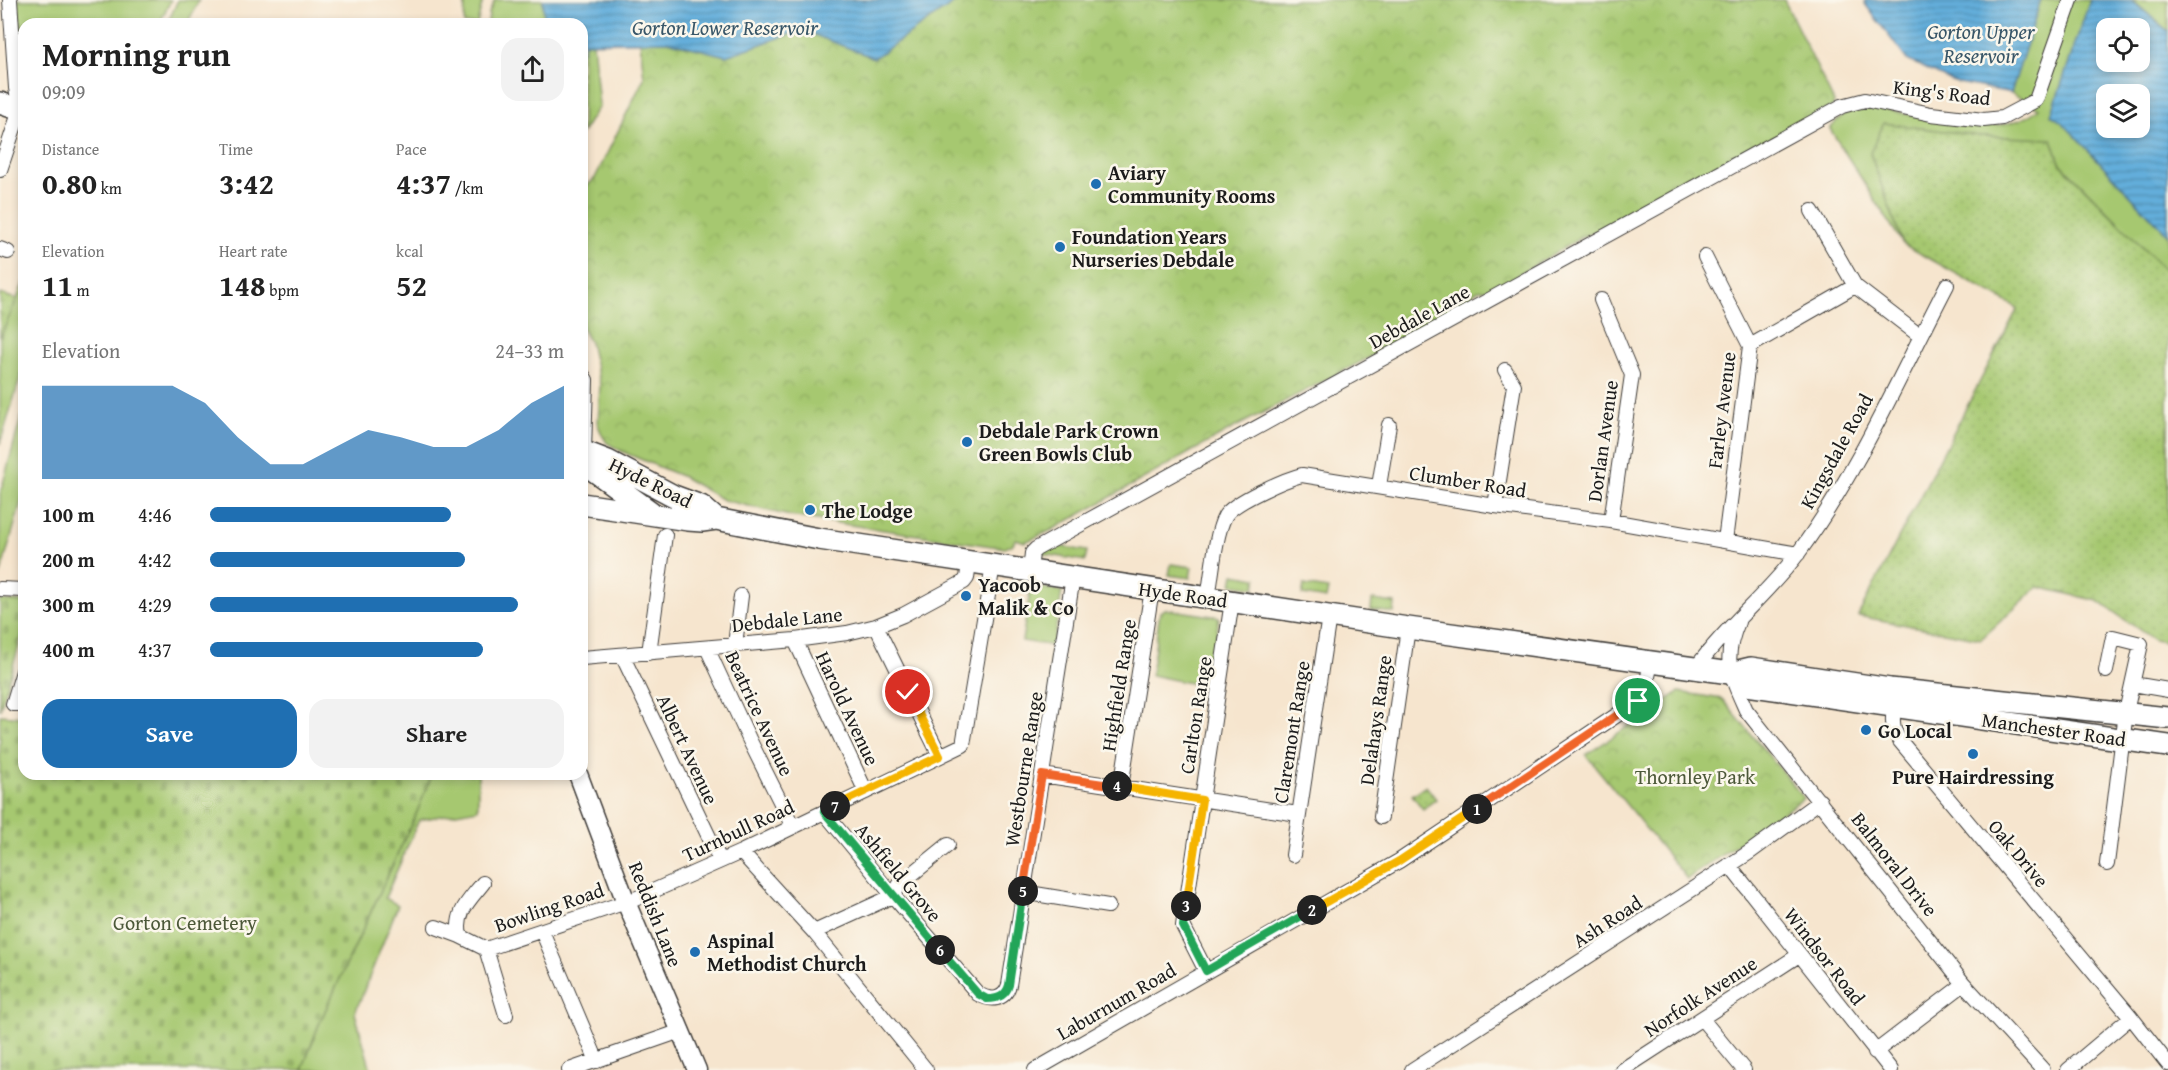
<!DOCTYPE html>
<html lang="en">
<head>
<meta charset="utf-8">
<style>
  :root { --surface:#fff; --page:#f2f2f2; --text:#222; --muted:#767676; --accent:#1f6fb2 }
  body { margin:0; font-family:"Gentium Book Plus",serif; background:var(--page); color:var(--text); height:100vh; display:flex; flex-direction:column; font-size:22px; white-space:nowrap }
  * { box-sizing:border-box; margin:0 }
  p { font-size:20px; color:var(--muted) }
  .icon { flex:none; width:33px; height:33px; fill:none; stroke:currentColor; stroke-width:2; stroke-linecap:round; stroke-linejoin:round }
  .map { position:relative; flex:1; overflow:hidden }
  .sheet { position:absolute; left:18px; top:18px; width:570px; height:762px; display:flex; flex-direction:column; background:var(--surface); border-radius:18px; box-shadow:0 3px 9px #0003 }
  .sheet>* { flex:none }
  .fabs { position:absolute; left:2096px; top:18px; display:grid; gap:12px }
  .fabs a { display:grid; place-items:center; width:54px; height:54px; border-radius:12px; background:var(--surface); box-shadow:0 3px 9px #0003; font-size:30px }
  .pin { position:absolute; display:grid; place-items:center; width:51px; height:51px; color:#fff; margin:-26px; border:3px solid #fff; border-radius:50%; box-shadow:0 2px 6px #0007 }
  .km { position:absolute; width:30px; height:30px; margin:-15px; border-radius:50%; background:#222; color:#fff; font-size:16px; line-height:30px; text-align:center }
  .round { display:grid; place-items:center; flex:none; width:63px; height:63px; border-radius:18px; background:var(--page) }
  .summary { display:flex; align-items:center; justify-content:space-between; height:102px; padding:0 24px }
  h1 { font-size:33px; font-weight:600; line-height:45px }
  .figures { display:grid; grid-template-columns:repeat(3,1fr); gap:9px; height:102px; padding:6px 24px }
  .figures div { display:grid; align-content:center }
  .figures b { font-size:30px; font-weight:600 }
  .figures small { font-size:16px; font-weight:400 }
  .figures p { font-size:16px }
  .chart { height:168px; padding:12px 24px }
  .chart p { display:flex; justify-content:space-between }
  .chart svg { width:100%; height:108px; margin-top:6px; fill:var(--accent); opacity:.7 }
  .button { display:flex; gap:12px; margin-top:auto; padding:12px 24px }
  .button a { flex:1; height:69px; border-radius:18px; background:var(--accent); color:#fff; font-size:24px; font-weight:600; line-height:69px; text-align:center }
  .button a+a { background:var(--page); color:var(--text) }
  ul { padding:0 24px; list-style:none; font-size:20px }
  li { display:grid; grid-template-columns:96px 72px 1fr; align-items:center; height:45px }
  li i { height:15px; border-radius:8px; background:var(--accent) }
  .map>svg:first-child { display:block }
</style>
</head>
<body>
<div class="map">
<svg width="2168" height="1070" viewBox="0 0 2168 1070">
  <defs>
    <pattern id="cemetery-stones" width="16" height="16" patternUnits="userSpaceOnUse" patternTransform="scale(1.5)"><rect width="16" height="16" fill="#a6c870"/><path d="M2 7V4a2 2 0 0 1 4 0v3zM10 15v-3a2 2 0 0 1 4 0v3z" fill="#8eab60"/></pattern>
    <pattern id="park-crowns" width="20" height="18" patternUnits="userSpaceOnUse" patternTransform="scale(1.5)"><rect width="20" height="18" fill="#a6c870"/><path d="M2 6a3 3 0 1 1 6 0M12 15a3 3 0 1 1 6 0" fill="none" stroke="#8eab60"/></pattern>
    <pattern id="garden-dots" width="8" height="8" patternUnits="userSpaceOnUse" patternTransform="scale(1.5)"><rect width="8" height="8" fill="#a6c870"/><path d="M2 2h.1M6 6h.1" fill="none" stroke="#8eab60" stroke-width="1.8" stroke-linecap="round"/></pattern>
    <pattern id="water-rules" width="6" height="5" patternUnits="userSpaceOnUse" patternTransform="scale(1.5)"><rect width="6" height="5" fill="#63aedb"/><path d="M0 2.5h6" fill="none" stroke="#518db1"/></pattern>
  </defs>
  <rect width="100%" height="100%" fill="#fbf7ec"/>
  <filter id="ink" filterUnits="userSpaceOnUse"><feTurbulence type="fractalNoise" baseFrequency=".0167" numOctaves="2"/><feDisplacementMap in="SourceGraphic" scale="12" xChannelSelector="R" yChannelSelector="G"/><feConvolveMatrix kernelMatrix="1 2 1 2 8 2 1 2 1" color-interpolation-filters="sRGB"/></filter>
  <filter id="wash" filterUnits="userSpaceOnUse"><feTurbulence type="fractalNoise" baseFrequency=".008" numOctaves="4" result="noise"/><feDisplacementMap in="SourceGraphic" scale="24" xChannelSelector="R" yChannelSelector="G"/><feGaussianBlur stdDeviation="1.35" result="paint"/><feColorMatrix in="noise" values="0 0 0 0 0 0 0 0 0 0 0 0 0 0 0 0 0 1.4 0 .05"/><feComposite in="paint" operator="in"/></filter>
  <g filter="url(#wash)">
    <rect width="100%" height="100%" fill="#f6e5ce"/>
    <!-- grass -->
    <path fill="#a6c870" stroke="#617246" stroke-width="1.5" d="M17,0H171L159,24H24V61Z
      M178,0H199L187,24H167Z
      M465,0H483L477,24H464Z
      M495,0H543L544,18L536,22L537,24H488L489,13Z
      M2041,0H2090L2051,115L2062,122L2168,235V273L2060,163L2052,140L1981,136L1870,153L1903,244L1830,129C1837,119 1849,108 1863,106C1871,106 1883,110 1891,111C1934,119 2003,141 2039,108L2011,93Z
      M2131,0H2168V31L2133,1Z
      M593,42L599,106L582,133V52L584,43Z
      M24,282V365L0,444V338Z
      M24,407V492L0,576V494Z
      M1052,545L1087,551L1085,561L1038,553Z
      M1171,564L1192,567L1190,578L1169,575Z
      M1234,574L1257,578L1255,588L1232,584Z
      M1304,585L1328,589L1326,599L1302,595Z
      M1031,586L1062,591L1053,646L1022,641Z
      M1372,600L1395,603L1394,613L1371,610Z
      M1165,609L1219,617L1209,687L1151,675L1160,612Z
      M432,774H478V809L419,820L385,898L398,905L355,1013L371,1070H302L319,1024L417,812Z"/>
    <!-- cemetery -->
    <path fill="url(#cemetery-stones)" stroke="#617246" stroke-width="1.5" d="M0,600L24,602V629L0,710Z
      M0,715L24,717V774H432L417,812L319,1024L302,1070H0Z"/>
    <!-- park -->
    <path fill="url(#park-crowns)" stroke="#617246" stroke-width="1.5" d="M964,0H1784L1834,102L1833,106L1614,224L1582,237L1518,275L1500,288L1479,290L1472,294L1459,311L1239,425L1052,530L1025,542L1016,539L1012,545L1005,548L790,516L723,500L681,476L623,452L607,443L602,435L598,425L600,384L590,343L582,328V185H588L595,178L644,78L640,41H667L726,56L802,30L874,58L954,3Z
      M1679,692L1722,699L1804,798L1687,879L1586,755Z"/>
    <!-- garden -->
    <path fill="url(#garden-dots)" stroke="#617246" stroke-width="1.5" d="M1884,123L1981,136L2052,139L2060,163L2168,273V643L2154,640L2098,601L2038,587L1981,639L1858,616L2018,308L1903,244L1870,153Z
      M0,294L17,299L0,338Z
      M1426,786L1436,799L1423,809L1412,795Z"/>
    <!-- water -->
    <path fill="url(#water-rules)" stroke="#40657c" stroke-width="1.5" fill-rule="evenodd" d="M543,0H964L954,3L874,58L802,30L726,56L667,41L585,43L583,52L582,24H537L536,22L544,18Z
      M1865,0H2041L2011,93L1954,82L1907,60L1865,4Z
      M2090,0H2131L2168,31V235L2062,122L2051,115ZM2139,28V62H2106V28ZM2139,94V128H2106V94Z"/>
  </g>
  <g filter="url(#ink)">
    <g fill="none" stroke-linecap="round" stroke-linejoin="round">
      <!-- minor casing -->
      <g stroke="#3d3a37" stroke-width="16">
        <path id="minor" d="M0,170L20,110L16,88L10,0
          M1812,211L1855,286L1920,336
          M0,249L8,252
          M1705,257L1750,346L1725,541
          M1601,300L1632,375L1611,521
          M1750,346L1855,286
          M582,374L586,380L584,452
          M1379,486L1389,425
          M1495,506L1514,385L1505,370
          M1030,571L1032,553L1036,549L1842,106L1865,100L1931,114L1984,120L2002,118L2036,100L2071,0
          M0,589L24,590
          M1208,598C1212,576 1215,534 1225,516C1233,502 1286,479 1302,475L1495,506L1611,521L1798,554
          M1738,622C1722,660 1730,674 1746,710L1964,984L2043,1070
          M876,626L940,756
          M795,640L866,792
          M735,645L741,596
          M707,648L750,741L793,827
          M649,653L665,535
          M622,655L720,860
          M582,658L795,640L847,633L876,626L903,615L964,582L967,578L969,562
          M24,668L13,704H24
          M1696,668C1726,626 1768,594 1799,552C1859,470 1900,375 1947,285
          M2106,671L2113,637L2141,644L2126,712L2107,864
          M2133,684L2168,690
          M1894,707C1892,720 1892,729 1900,741L2131,1017L2168,1064
          M1042,775L1298,814
          M1121,787L1152,589
          M824,812L893,896L978,994C991,1001 1004,1001 1009,985L1073,577
          M1381,817L1408,628
          M741,852L814,932L926,1070
          M1293,855L1329,616
          M1729,865L1891,1070
          M1023,892L1108,906
          M436,927L460,936L486,949L506,1015
          M542,931L597,1061
          M814,932L893,896L900,884L948,845
          M460,936C455,912 469,901 483,883
          M486,949L635,899L741,852L963,745L993,565
          M1206,971L1183,926L1232,601
          M1702,1019L1744,1070
          M1875,1052L1964,984
          M569,1070L681,1031
          M1035,1070L1399,861L1638,701L1646,686L1651,662
          M1412,1070L1750,852L1820,801
          M1622,1070L1799,955
          M2068,1070L2131,1017"/>
      </g>
      <!-- secondary casing -->
      <g stroke="#3d3a37" stroke-width="21">
        <path id="secondary" d="M578,774L626,902L697,1070"/>
      </g>
      <!-- trunk casing -->
      <g stroke="#3d3a37" stroke-width="24">
        <path id="trunk" d="M0,103L24,111
          M582,451L608,461L674,496L701,506L716,519
          M582,462L651,512
          M582,504L688,520L702,521L716,519L819,539L1408,628L1730,673L1751,668L1890,689L2168,718
          M1730,673L1747,685L2168,746"/>
      </g>
      <!-- minor -->
      <use href="#minor" stroke="#fff" stroke-width="14"/>
      <!-- secondary -->
      <use href="#secondary" stroke="#fff" stroke-width="18"/>
      <!-- trunk -->
      <use href="#trunk" stroke="#fff" stroke-width="21"/>
    </g>
  </g>
  <g fill="none" stroke-linecap="round" stroke-linejoin="round" filter="url(#ink)">
    <!-- split-1 casing -->
    <g stroke="#fff" stroke-width="12">
      <path id="split-1" d="M1477,809L1638,701"/>
    </g>
    <!-- split-2 casing -->
    <g stroke="#fff" stroke-width="12">
      <path id="split-2" d="M1312,910L1399,861L1477,809"/>
    </g>
    <!-- split-3 casing -->
    <g stroke="#fff" stroke-width="12">
      <path id="split-3" d="M1186,906L1183,926L1206,971L1312,910"/>
    </g>
    <!-- split-4 casing -->
    <g stroke="#fff" stroke-width="12">
      <path id="split-4" d="M1117,786L1202,800L1186,906"/>
    </g>
    <!-- split-5 casing -->
    <g stroke="#fff" stroke-width="12">
      <path id="split-5" d="M1023,891L1042,775L1117,786"/>
    </g>
    <!-- split-6 casing -->
    <g stroke="#fff" stroke-width="12">
      <path id="split-6" d="M940,950L978,994L987,999C998,999 1006,996 1009,985L1023,891"/>
    </g>
    <!-- split-7 casing -->
    <g stroke="#fff" stroke-width="12">
      <path id="split-7" d="M835,806L824,812L940,950"/>
    </g>
    <!-- split-8 casing -->
    <g stroke="#fff" stroke-width="12">
      <path id="split-8" d="M835,806L940,756L908,692"/>
    </g>
    <!-- split-1 -->
    <use href="#split-1" stroke="#f0652b" stroke-width="8"/>
    <!-- split-2 -->
    <use href="#split-2" stroke="#f5b400" stroke-width="8"/>
    <!-- split-3 -->
    <use href="#split-3" stroke="#22a559" stroke-width="8"/>
    <!-- split-4 -->
    <use href="#split-4" stroke="#f5b400" stroke-width="8"/>
    <!-- split-5 -->
    <use href="#split-5" stroke="#f0652b" stroke-width="8"/>
    <!-- split-6 -->
    <use href="#split-6" stroke="#22a559" stroke-width="8"/>
    <!-- split-7 -->
    <use href="#split-7" stroke="#22a559" stroke-width="8"/>
    <!-- split-8 -->
    <use href="#split-8" stroke="#f5b400" stroke-width="8"/>
  </g>
  <!-- markers -->
  <g fill="#1f6fb2" stroke="#fbf7ec" stroke-width="2">
    <circle cx="1096" cy="184" r="6"/>
    <circle cx="1060" cy="247" r="6"/>
    <circle cx="967" cy="442" r="6"/>
    <circle cx="810" cy="510" r="6"/>
    <circle cx="966" cy="596" r="6"/>
    <circle cx="1866" cy="730" r="6"/>
    <circle cx="1973" cy="754" r="6"/>
    <circle cx="695" cy="952" r="6"/>
  </g>
  <g text-anchor="middle" dominant-baseline="central" stroke-width="5" stroke-linejoin="round" paint-order="stroke">
    <!-- street labels -->
    <g font-size="20" fill="#1c1c1c" stroke="#fbf7ec">
      <text transform="translate(1942 92) rotate(7)">King's Road</text>
      <text transform="translate(1419 316) rotate(-29)">Debdale Lane</text>
      <text transform="translate(1721 410) rotate(-83)">Farley Avenue</text>
      <text transform="translate(1602 441) rotate(-82)">Dorlan Avenue</text>
      <text transform="translate(1836 451) rotate(-61)">Kingsdale Road</text>
      <text transform="translate(1468 481) rotate(9)">Clumber Road</text>
      <text transform="translate(651 482) rotate(26)">Hyde Road</text>
      <text transform="translate(1183 594) rotate(8)">Hyde Road</text>
      <text transform="translate(787 619) rotate(-6)">Debdale Lane</text>
      <text transform="translate(1118 685) rotate(-81)">Highfield Range</text>
      <text transform="translate(848 708) rotate(65)">Harold Avenue</text>
      <text transform="translate(760 713) rotate(65)">Beatrice Avenue</text>
      <text transform="translate(1195 715) rotate(-81)">Carlton Range</text>
      <text transform="translate(1375 720) rotate(-82)">Delahays Range</text>
      <text transform="translate(2054 729) rotate(8)">Manchester Road</text>
      <text transform="translate(1291 732) rotate(-81)">Claremont Range</text>
      <text transform="translate(688 749) rotate(65)">Albert Avenue</text>
      <text transform="translate(1023 769) rotate(-81)">Westbourne Range</text>
      <text transform="translate(738 830) rotate(-25)">Turnbull Road</text>
      <text transform="translate(2019 853) rotate(50)">Oak Drive</text>
      <text transform="translate(1895 864) rotate(52)">Balmoral Drive</text>
      <text transform="translate(899 872) rotate(50)">Ashfield Grove</text>
      <text transform="translate(549 907) rotate(-19)">Bowling Road</text>
      <text transform="translate(656 914) rotate(68)">Reddish Lane</text>
      <text transform="translate(1607 921) rotate(-33)">Ash Road</text>
      <text transform="translate(1825 956) rotate(52)">Windsor Road</text>
      <text transform="translate(1700 996) rotate(-33)">Norfolk Avenue</text>
      <text transform="translate(1116 1001) rotate(-30)">Laburnum Road</text>
    </g>
    <!-- poi labels -->
    <g font-size="20" font-weight="bold" fill="#1c1c1c" stroke="#fbf7ec" text-anchor="start">
      <text x="1108" y="172">Aviary<tspan x="1108" dy="23">Community Rooms</tspan></text>
      <text x="1072" y="236">Foundation Years<tspan x="1072" dy="23">Nurseries Debdale</tspan></text>
      <text x="979" y="430">Debdale Park Crown<tspan x="979" dy="23">Green Bowls Club</tspan></text>
      <text x="822" y="510">The Lodge</text>
      <text x="978" y="584">Yacoob<tspan x="978" dy="23">Malik &amp; Co</tspan></text>
      <text x="1878" y="730">Go Local</text>
      <text x="1973" y="776" text-anchor="middle">Pure Hairdressing</text>
      <text x="707" y="940">Aspinal<tspan x="707" dy="23">Methodist Church</tspan></text>
    </g>
    <!-- park labels -->
    <g font-size="20" fill="#4c5839" stroke="#fbf7ec">
      <text x="1695" y="776">Thornley Park</text>
      <text x="185" y="922">Gorton Cemetery</text>
    </g>
    <!-- water labels -->
    <g font-size="21" font-style="italic" fill="#385668" stroke="#fbf7ec">
      <text x="725" y="27">Gorton Lower Reservoir</text>
      <text x="1981" y="31">Gorton Upper<tspan x="1981" dy="24">Reservoir</tspan></text>
    </g>
  </g>
</svg>
<div class="fabs">
<a><svg class="icon" aria-label="locate" viewBox="0 0 24 24"><circle cx="12" cy="12" r="6"/><path d="M12 2v4M12 18v4M2 12h4M18 12h4"/></svg></a>
<a><svg class="icon" aria-label="layers" viewBox="0 0 24 24"><path d="M12 4l9 5-9 5-9-5zM3 14l9 5 9-5"/></svg></a>
</div>
<div class="pin" style="left:1638px;top:701px;background:#1e9e55"><svg class="icon" aria-label="arrive" viewBox="0 0 24 24"><path d="M6 21V4h12l-3 4 3 4H6"/></svg></div>
<div class="pin" style="left:908px;top:692px;background:#d93025"><svg class="icon" aria-label="check" viewBox="0 0 24 24"><path d="M5 12l5 5 9-10"/></svg></div>
<b class="km" style="left:1477px;top:809px">1</b>
<b class="km" style="left:1312px;top:910px">2</b>
<b class="km" style="left:1186px;top:906px">3</b>
<b class="km" style="left:1117px;top:786px">4</b>
<b class="km" style="left:1023px;top:891px">5</b>
<b class="km" style="left:940px;top:950px">6</b>
<b class="km" style="left:835px;top:806px">7</b>
<section class="sheet">
<div class="summary"><div><h1>Morning run</h1><p>09:09</p></div><a class="round"><svg class="icon" aria-label="share" viewBox="0 0 24 24"><path d="M12 15V3M7 8l5-5 5 5M5 13v7h14v-7"/></svg></a></div>
<div class="figures">
<div><p>Distance</p><b>0.80<small> km</small></b></div>
<div><p>Time</p><b>3:42</b></div>
<div><p>Pace</p><b>4:37<small> /km</small></b></div>
</div>
<div class="figures">
<div><p>Elevation</p><b>11<small> m</small></b></div>
<div><p>Heart rate</p><b>148<small> bpm</small></b></div>
<div><p>kcal</p><b>52</b></div>
</div>
<div class="chart"><p><span>Elevation</span>24–33 m</p>
<svg viewBox="0 0 160 44" preserveAspectRatio="none"><path d="M0 44V6L10 6L20 6L30 6L40 6L50 13L60 27L70 38L80 38L90 31L100 24L110 27L120 31L130 31L140 24L150 13L160 6V44z"/></svg>
</div>
<ul>
<li><b>100 m</b>4:46<i style="width:68%"></i></li>
<li><b>200 m</b>4:42<i style="width:72%"></i></li>
<li><b>300 m</b>4:29<i style="width:87%"></i></li>
<li><b>400 m</b>4:37<i style="width:77%"></i></li>
</ul>
<div class="button"><a>Save</a><a>Share</a></div>
</section>
</div>
</body>
</html>
